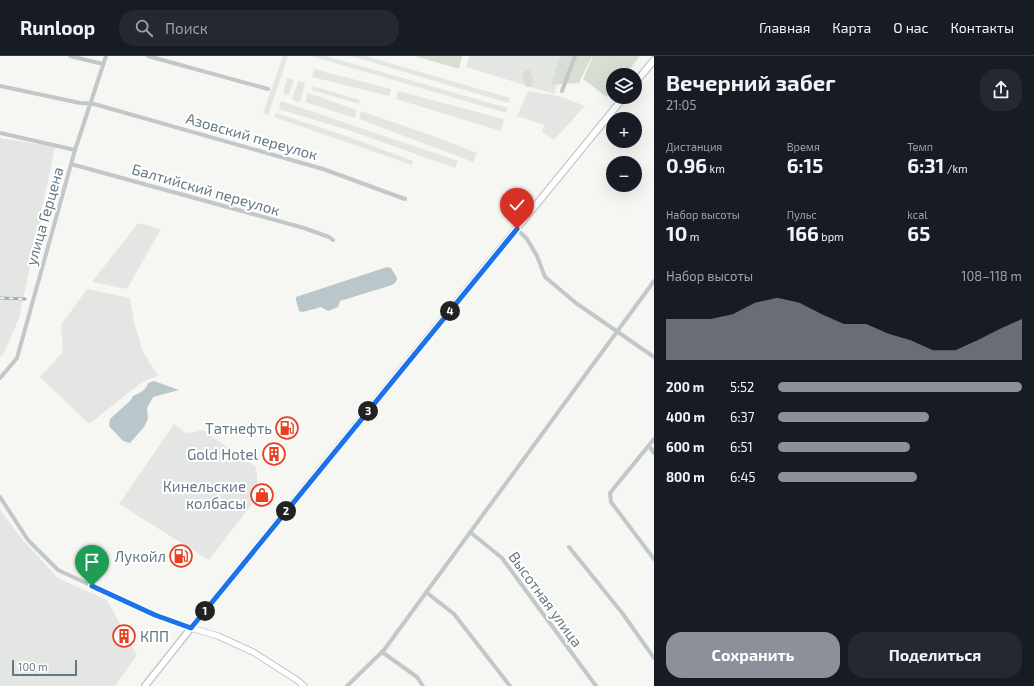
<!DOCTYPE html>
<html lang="ru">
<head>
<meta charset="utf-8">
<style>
  :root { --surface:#171b24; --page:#242831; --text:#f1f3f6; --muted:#9ea1a6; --line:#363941; --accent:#8c9099 }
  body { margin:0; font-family:"Exo 2",sans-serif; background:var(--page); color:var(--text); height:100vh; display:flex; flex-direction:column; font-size:15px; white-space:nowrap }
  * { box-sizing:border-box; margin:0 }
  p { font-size:13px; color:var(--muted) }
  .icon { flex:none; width:22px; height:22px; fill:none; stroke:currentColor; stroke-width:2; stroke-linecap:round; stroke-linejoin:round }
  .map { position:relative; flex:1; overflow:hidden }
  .sheet { display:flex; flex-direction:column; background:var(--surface); width:380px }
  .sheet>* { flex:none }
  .controls { position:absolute; left:606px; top:12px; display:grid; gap:8px }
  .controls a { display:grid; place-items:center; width:36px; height:36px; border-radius:50%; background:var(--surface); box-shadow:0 4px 16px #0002; font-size:20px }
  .scale { position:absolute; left:12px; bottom:10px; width:65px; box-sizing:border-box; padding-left:4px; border:2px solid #657985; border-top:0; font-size:11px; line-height:14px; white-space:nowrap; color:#657985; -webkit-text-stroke:3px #fff; paint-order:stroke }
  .pin { position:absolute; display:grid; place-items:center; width:34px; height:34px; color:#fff; margin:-41px -17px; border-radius:50% 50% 50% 0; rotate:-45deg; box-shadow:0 0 4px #0007 }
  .pin .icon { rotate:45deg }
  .km { position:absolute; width:20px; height:20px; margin:-10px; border-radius:50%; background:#222; color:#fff; font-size:11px; line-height:20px; text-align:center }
  .round { display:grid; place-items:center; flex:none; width:42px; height:42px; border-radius:16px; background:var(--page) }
  .overview { display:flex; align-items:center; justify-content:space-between; height:68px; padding:0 12px }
  h1 { font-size:22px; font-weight:700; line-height:30px }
  .stats { display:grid; grid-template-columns:repeat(3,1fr); gap:6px; height:68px; padding:4px 12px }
  .stats div { display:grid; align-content:center }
  .stats b { font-size:20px; font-weight:700 }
  .stats small { font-size:11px; font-weight:400 }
  .stats p { font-size:11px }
  .chart { height:112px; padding:8px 12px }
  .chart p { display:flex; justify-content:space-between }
  .chart svg { width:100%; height:72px; margin-top:4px; fill:var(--accent); opacity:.7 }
  .cta { display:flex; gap:8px; margin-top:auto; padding:8px 12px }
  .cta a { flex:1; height:46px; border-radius:16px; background:var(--accent); color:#fff; font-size:16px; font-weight:700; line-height:46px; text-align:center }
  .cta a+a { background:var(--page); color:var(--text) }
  ul { padding:0 12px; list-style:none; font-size:13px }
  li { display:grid; grid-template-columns:64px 48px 1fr; align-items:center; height:30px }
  li i { height:10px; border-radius:5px; background:var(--accent) }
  header { display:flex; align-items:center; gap:24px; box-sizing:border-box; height:56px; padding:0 20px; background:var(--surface); border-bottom:1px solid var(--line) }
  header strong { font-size:19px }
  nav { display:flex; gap:22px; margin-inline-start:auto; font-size:14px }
  .search { width:280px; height:36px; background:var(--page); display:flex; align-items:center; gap:10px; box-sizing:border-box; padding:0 14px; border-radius:16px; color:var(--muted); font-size:15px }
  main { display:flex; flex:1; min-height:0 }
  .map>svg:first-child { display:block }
</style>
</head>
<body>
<header>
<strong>Runloop</strong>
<div class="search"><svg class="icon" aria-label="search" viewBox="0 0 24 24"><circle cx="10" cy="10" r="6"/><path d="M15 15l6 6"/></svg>Поиск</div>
<nav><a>Главная</a><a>Карта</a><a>О нас</a><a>Контакты</a></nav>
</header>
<main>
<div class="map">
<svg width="654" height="630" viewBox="0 0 654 630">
  <rect width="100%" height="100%" fill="#f6f6f3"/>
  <!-- built -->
  <path fill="#e4e6e4" d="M283,0H288L268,59L263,57Z
    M311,0H325L508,52L506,57Z
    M351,0H365L510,42L508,47Z
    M469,0H565L554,38L466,11Z
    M314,13L391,33L389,40L312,21Z
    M287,22L294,24L289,39L283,37Z
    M298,25L305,27L300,46L292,44Z
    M313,30L360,44L359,48L312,34Z
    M398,35L504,63L501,75L396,43Z
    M528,35L559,40L585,50L554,84L542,76L544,69L517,60Z
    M308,37L357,54L355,62L305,46Z
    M281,45L458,105L455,112L348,74L279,53Z
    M361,55L436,81L477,97L473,106L359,63Z
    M276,57L346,80L413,105L412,109L274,61Z
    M0,82L55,91L19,262L5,295L0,301Z
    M138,167L161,173L127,233L92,226Z
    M87,233L130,242L134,266L143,296L158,320L142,326L89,368L40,321L63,296L61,269Z
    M174,368L187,378L189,376L191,377L203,374L256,411L258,433L255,436L259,439L209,504L119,448Z
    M0,454L22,483L58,522L107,544L137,599L115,630H0Z"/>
  <!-- green -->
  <path fill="#d8ded4" d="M415,0H462L459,13Z
    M560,0H592L579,27L551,29Z
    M593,0H640L625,19H613V34L607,41L583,23Z
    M525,14H530L533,22L532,31H526L522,23Z"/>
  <!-- water -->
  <path fill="#b9c7ca" d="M387,211L391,212L397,222L396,226L392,229L340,245L338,251L328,255L321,251L303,256L299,255L296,244V241Z
    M154,325L179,334L153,341L147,352L148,363L144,371L130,387L123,385L109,370L110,363L131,344L133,340C140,337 146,334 148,327Z"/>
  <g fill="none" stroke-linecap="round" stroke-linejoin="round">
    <!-- secondary casing -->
    <g stroke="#b4babe" stroke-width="7">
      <path id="secondary" d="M191,572L218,580L253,596L297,624L304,630"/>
    </g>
    <!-- primary casing -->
    <g stroke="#b5babd" stroke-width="8">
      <path id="primary" d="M635,27L654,4
        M145,630L191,572L624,41"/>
    </g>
    <!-- street -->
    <path stroke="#c2c7c9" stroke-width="4" d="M70,0L103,8
      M148,0L268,33
      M0,30L80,47L94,48L323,113L405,143
      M562,35L575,0
      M0,77L75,94
      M71,108L304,172L329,181L333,184
      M517,173L527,183L537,200L545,221L576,247L654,301
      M0,322L17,302L75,94L106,0
      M654,383L614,432L610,437L611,446L654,503
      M649,390L654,397
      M0,441L28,484L58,514L155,559L191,572
      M470,476L502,502L596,630
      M569,491L623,558L654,602
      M426,536L454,558L510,630
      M382,596L417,621L423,630
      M347,630L384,594L654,225"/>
    <!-- secondary -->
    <use href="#secondary" stroke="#fff" stroke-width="5.5"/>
    <!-- primary -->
    <use href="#primary" stroke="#fff" stroke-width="6"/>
    <!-- rail casing -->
    <g stroke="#a2aaaf" stroke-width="3">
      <path id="rail" d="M0,242L25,243"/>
    </g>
    <!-- rail -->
    <use href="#rail" stroke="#fff" stroke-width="1.5" stroke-dasharray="4.5" stroke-linecap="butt"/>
  </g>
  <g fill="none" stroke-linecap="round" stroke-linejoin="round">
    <!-- route casing -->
    <g stroke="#fff" stroke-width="8">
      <path id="route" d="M92,530L155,559L191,572L517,173"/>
    </g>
    <!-- route -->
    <use href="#route" stroke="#1a73e8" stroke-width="5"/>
  </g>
  <!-- icons -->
  <defs>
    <g id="fuel-ring" transform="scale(1.15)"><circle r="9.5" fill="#fff" stroke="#e74122" stroke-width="1.5"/><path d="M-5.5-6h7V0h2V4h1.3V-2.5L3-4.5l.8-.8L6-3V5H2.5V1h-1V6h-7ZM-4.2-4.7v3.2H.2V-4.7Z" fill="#e74122"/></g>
    <g id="building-ring" transform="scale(1.15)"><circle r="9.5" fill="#fff" stroke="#e74122" stroke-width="1.5"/><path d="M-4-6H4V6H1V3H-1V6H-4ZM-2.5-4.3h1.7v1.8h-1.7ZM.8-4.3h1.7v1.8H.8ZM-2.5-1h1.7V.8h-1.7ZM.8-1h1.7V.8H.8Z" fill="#e74122"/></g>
    <g id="shop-ring" transform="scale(1.15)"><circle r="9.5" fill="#fff" stroke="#e74122" stroke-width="1.5"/><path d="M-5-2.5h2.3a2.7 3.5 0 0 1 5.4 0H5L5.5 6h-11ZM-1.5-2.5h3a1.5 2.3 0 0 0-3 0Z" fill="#e74122"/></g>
  </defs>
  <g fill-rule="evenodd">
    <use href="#fuel-ring" x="287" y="372"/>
    <use href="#building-ring" x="274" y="398"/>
    <use href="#shop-ring" x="262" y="439"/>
    <use href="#fuel-ring" x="181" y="500"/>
    <use href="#building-ring" x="124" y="580"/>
  </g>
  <g text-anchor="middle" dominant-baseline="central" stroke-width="4" stroke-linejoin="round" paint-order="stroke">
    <!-- street labels -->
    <g font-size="15" fill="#657985" stroke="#fff">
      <text transform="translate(252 80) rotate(16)">Азовский переулок</text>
      <text transform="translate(206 133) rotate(16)">Балтийский переулок</text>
      <text transform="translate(44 160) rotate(-74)">улица Герцена</text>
      <text transform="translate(546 543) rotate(54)">Высотная улица</text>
    </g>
    <!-- poi labels -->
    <g font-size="15" fill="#657985" stroke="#fff" text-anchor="end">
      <text x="272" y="372">Татнефть</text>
      <text x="258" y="398">Gold Hotel</text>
      <text x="246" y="430">Кинельские<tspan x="246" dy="17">колбасы</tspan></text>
      <text x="166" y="500">Лукойл</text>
      <text x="140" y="580" text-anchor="start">КПП</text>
    </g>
  </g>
</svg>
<div class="controls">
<a><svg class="icon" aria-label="layers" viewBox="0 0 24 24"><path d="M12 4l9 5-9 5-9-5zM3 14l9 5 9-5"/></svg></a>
<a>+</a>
<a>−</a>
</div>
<div class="scale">100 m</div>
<div class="pin" style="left:92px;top:530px;background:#1e9e55"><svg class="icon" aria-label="arrive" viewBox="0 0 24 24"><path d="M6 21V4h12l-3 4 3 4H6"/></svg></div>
<div class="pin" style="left:517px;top:173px;background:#d93025"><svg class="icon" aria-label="check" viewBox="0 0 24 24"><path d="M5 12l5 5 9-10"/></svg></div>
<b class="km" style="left:205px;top:555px">1</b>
<b class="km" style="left:286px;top:455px">2</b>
<b class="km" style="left:368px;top:355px">3</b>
<b class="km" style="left:450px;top:255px">4</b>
</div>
<section class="sheet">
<div class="overview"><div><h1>Вечерний забег</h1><p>21:05</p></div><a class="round"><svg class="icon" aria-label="share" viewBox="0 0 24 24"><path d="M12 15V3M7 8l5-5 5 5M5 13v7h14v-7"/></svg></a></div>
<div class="stats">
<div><p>Дистанция</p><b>0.96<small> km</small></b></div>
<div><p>Время</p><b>6:15</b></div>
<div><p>Темп</p><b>6:31<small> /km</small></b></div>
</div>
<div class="stats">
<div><p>Набор высоты</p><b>10<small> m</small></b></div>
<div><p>Пульс</p><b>166<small> bpm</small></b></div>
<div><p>kcal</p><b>65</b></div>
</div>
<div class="chart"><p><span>Набор высоты</span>108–118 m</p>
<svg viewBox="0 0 160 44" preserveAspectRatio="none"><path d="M0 44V19L10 19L20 19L30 16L40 9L50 6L60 9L70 16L80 22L90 22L100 28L110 32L120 38L130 38L140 32L150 25L160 19V44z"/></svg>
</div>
<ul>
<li><b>200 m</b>5:52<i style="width:100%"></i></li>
<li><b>400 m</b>6:37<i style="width:62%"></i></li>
<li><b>600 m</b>6:51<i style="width:54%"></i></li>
<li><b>800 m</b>6:45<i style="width:57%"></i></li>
</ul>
<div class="cta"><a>Сохранить</a><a>Поделиться</a></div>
</section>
</main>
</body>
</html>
